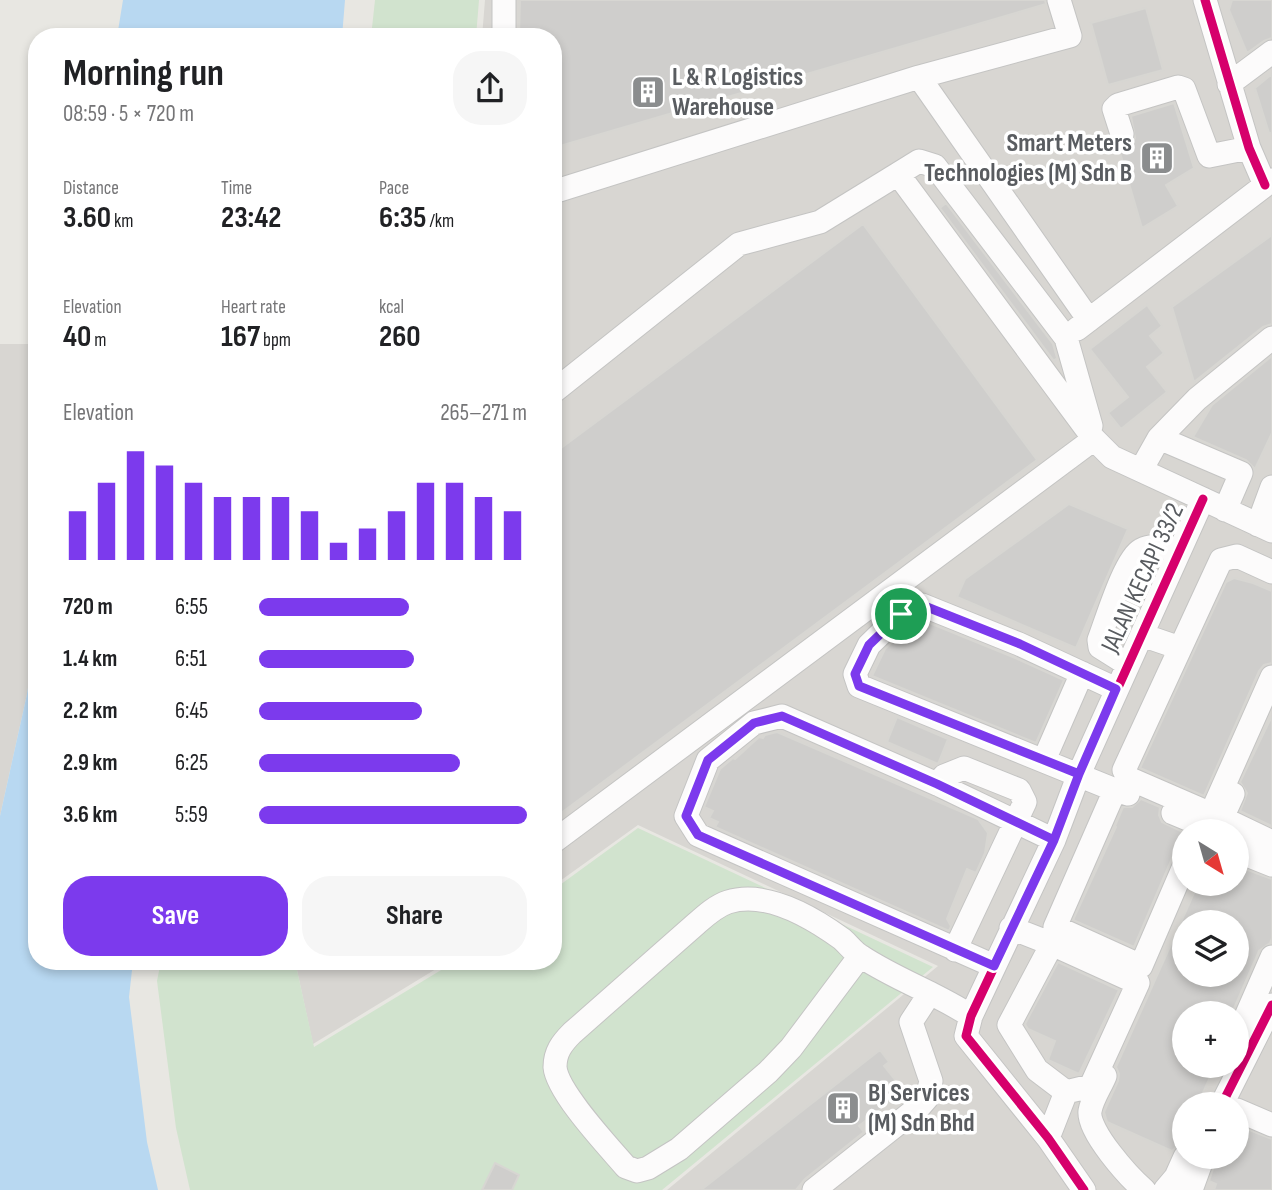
<!DOCTYPE html>
<html lang="en">
<head>
<meta charset="utf-8">
<style>
  :root { --surface:#fff; --page:#f6f6f6; --text:#202124; --muted:#757577; --accent:#7c3aed }
  body { margin:0; font-family:"Sofia Sans Condensed",sans-serif; background:var(--page); color:var(--text); height:100vh; display:flex; flex-direction:column; font-size:26px; white-space:nowrap }
  * { box-sizing:border-box; margin:0 }
  p { font-size:23px; color:var(--muted) }
  .icon { flex:none; width:38px; height:38px; fill:none; stroke:currentColor; stroke-width:2; stroke-linecap:round; stroke-linejoin:round }
  .map { position:relative; flex:1; overflow:hidden }
  .drawer { position:absolute; left:28px; top:28px; width:534px; height:942px; display:flex; flex-direction:column; background:var(--surface); border-radius:28px; box-shadow:0 4px 10px #0003 }
  .drawer>* { flex:none }
  .needle { width:46px; rotate:143deg }
  .controls { position:absolute; left:1172px; top:819px; display:grid; gap:14px }
  .controls a { display:grid; place-items:center; width:77px; height:77px; border-radius:50%; background:var(--surface); box-shadow:0 4px 10px #0003; font-size:35px }
  .pin { position:absolute; display:grid; place-items:center; width:60px; height:60px; color:#fff; margin:-30px; border:4px solid #fff; border-radius:50%; box-shadow:0 2px 7px #0007 }
  .round { display:grid; place-items:center; flex:none; width:74px; height:74px; border-radius:28px; background:var(--page) }
  .summary { display:flex; align-items:center; justify-content:space-between; height:119px; padding:0 35px }
  h1 { font-size:38px; font-weight:700; line-height:52px }
  .stats { display:grid; grid-template-columns:repeat(3,1fr); gap:10px; height:119px; padding:7px 35px }
  .stats div { display:grid; align-content:center }
  .stats b { font-size:30px; font-weight:700 }
  .stats small { font-size:19px; font-weight:400 }
  .stats p { font-size:19px }
  .chart { height:196px; padding:14px 35px }
  .chart p { display:flex; justify-content:space-between }
  .chart svg { width:100%; height:126px; margin-top:7px; stroke:var(--accent); stroke-width:6 }
  .cta { display:flex; gap:14px; margin-top:auto; padding:14px 35px }
  .cta a { flex:1; height:80px; border-radius:28px; background:var(--accent); color:#fff; font-size:28px; font-weight:700; line-height:80px; text-align:center }
  .cta a+a { background:var(--page); color:var(--text) }
  ul { padding:0 35px; list-style:none; font-size:23px }
  li { display:grid; grid-template-columns:112px 84px 1fr; align-items:center; height:52px }
  li i { height:18px; border-radius:9px; background:var(--accent) }
  .map>svg:first-child { display:block }
</style>
</head>
<body>
<div class="map">
<svg width="1272" height="1190" viewBox="0 0 1272 1190">
  <rect width="100%" height="100%" fill="#e8e7e2"/>
  <!-- industrial -->
  <path fill="#d8d6d2" fill-rule="evenodd" d="M485,0H1272V1190H667L938,966L638,825L553,886V37H482ZM1185,831H1237V884H1185ZM1185,922H1237V975H1185ZM1185,1013H1237V1066H1185ZM1185,1104H1237V1157H1185Z
    M0,344H37V632L27,694L0,816Z
    M295,961H449L313,1044Z"/>
  <!-- green -->
  <path fill="#d1e3ce" d="M375,0H479L476,37H371Z
    M638,828L933,967L662,1190H190L176,1128L157,981L161,961H295L314,1047L456,961H553V890Z"/>
  <!-- water -->
  <path fill="#b8d8f1" d="M123,0H345L342,37H117Z
    M37,632V961H133L129,997L147,1142L158,1190H0V816L27,694Z"/>
  <!-- building -->
  <path fill="#cfcecc" stroke="#d7d6d2" stroke-width="2" fill-rule="evenodd" d="M520,0H1045L1046,4L553,148V37H519Z
    M1232,0H1272V38L1264,41L1247,53L1229,10Z
    M1146,8L1163,70L1108,85L1091,23Z
    M1272,74V133H1269L1255,88Z
    M1174,103L1194,168L1166,185L1178,206L1142,228L1119,149L1130,146L1135,138L1131,116Z
    M946,203L1053,344L1057,358L1054,361L940,208Z
    M863,224L1037,460L553,819V454Z
    M1272,235V324L1263,327L1194,382L1172,307Z
    M1147,305L1162,326L1150,336L1164,353L1147,367L1167,392L1121,429L1108,413L1128,397L1090,349Z
    M1272,356V433L1255,469L1246,460L1193,437L1212,405Z
    M1069,504L1128,529L1076,648L957,597L965,579Z
    M1234,578L1253,583L1272,591V663L1264,665L1259,671L1204,796L1140,768L1226,582Z
    M922,620L1013,657L1064,680L1036,743L872,676L885,649L909,626Z
    M1272,716V826L1240,811L1247,793L1240,782Z
    M897,717L948,739L938,764L887,742Z
    M777,732L978,819L988,833L985,853L976,873L967,869L947,919L951,926L949,931L715,827L718,822L709,818L713,811L704,807L720,769L733,758L735,759L759,737L763,738L765,735Z
    M1141,799L1160,807L1159,815L1162,822L1185,833V850L1177,852L1172,858L1134,947L1073,920L1116,827L1115,826L1123,807H1132Z
    M1237,866L1272,879V938L1270,943L1259,951L1232,1013H1185V1066H1215L1198,1104H1185V1134L1180,1144L1172,1151L1107,1122L1104,1112L1118,1081L1119,1074L1116,1067L1198,884H1237ZM1185,922H1237V975H1185Z
    M1058,962L1119,990L1079,1074L1048,1060L1055,1041L1028,1029L1025,1024Z
    M880,1050L889,1062L884,1066L904,1091L859,1126L864,1132L805,1179L796,1190H701Z
    M1237,1125L1272,1139V1190H1214L1216,1184L1209,1181L1217,1157H1237Z
    M495,1163L519,1175L512,1190H482Z"/>
  <g fill="none" stroke-linecap="round" stroke-linejoin="round">
    <!-- minor casing -->
    <g stroke="#c4c4c3" stroke-width="25">
      <path id="minor" d="M1205,0L1249,148L1265,185
        M504,37V0
        M919,77L1089,320
        M1229,84L1272,52
        M1122,134L1114,109L1118,105L1178,87L1184,89L1209,156L1249,148
        M898,174L919,161L935,166L1066,338L1091,426
        M553,192L919,77L1070,36L1059,0
        M1077,329L1272,180
        M553,392L739,244L820,222L898,174L1094,439L1112,457L1272,531
        M1159,438L1241,473L1225,510
        M1141,470L1159,438L1197,399L1272,338
        M1258,525L1272,487
        M1272,572L1237,556L1221,560L1124,770L1128,778L1211,814L1272,677
        M1142,635L1180,648
        M1127,664L1100,647L1099,640C1106,622 1125,558 1141,550C1152,544 1168,547 1179,551
        M1044,760L1082,673
        M937,784L944,776L964,768L1019,790L1025,802L955,950
        M1115,790L859,686L855,674L869,645L901,614L922,605L1019,644L1116,689
        M1128,794L1115,790L1055,927L1141,966L1185,864
        M1233,794L1222,818L1272,842
        M1173,813L1197,823L1200,828L1199,831
        M553,842L1094,439
        M1237,851L1272,865
        M1011,928L1052,944
        M860,956L791,1048L768,1072L679,1149L648,1168L637,1171L626,1167C608,1146 557,1092 555,1067C555,1052 562,1043 572,1033L697,923C706,915 716,906 728,902C766,890 813,918 842,939C849,945 854,953 862,957C897,980 936,993 971,1016
        M994,966L698,835L686,816L708,760L754,723L782,716L937,784L1054,840
        M1237,1037L1272,957
        M1105,1076C1101,1086 1092,1099 1090,1111C1087,1131 1129,1177 1144,1190
        M1222,1104L1272,1005
        M1237,1110L1272,1125
        M1048,1138L1066,1092L1091,1086L1138,983L1052,944L1009,1025L1037,1070L1066,1092
        M814,1190L920,1106L927,1098L931,1081L911,1022L930,993
        M1084,1190L1048,1138L966,1036L971,1016L1054,840L1079,774L1203,499
        M1165,1190L1176,1177L1185,1157
        M1191,1190L1203,1157"/>
    </g>
    <!-- minor -->
    <use href="#minor" stroke="#fcfbfb" stroke-width="23"/>
    <!-- cycleway casing -->
    <g stroke="#fff" stroke-width="13">
      <path id="cycleway" d="M1205,0L1249,148L1265,185
        M1222,1104L1272,1005
        M1084,1190L1048,1138L966,1036L971,1016L1054,840L1079,774L1203,499"/>
    </g>
    <!-- cycleway -->
    <use href="#cycleway" stroke="#d6006c" stroke-width="9"/>
  </g>
  <g fill="none" stroke-linecap="round" stroke-linejoin="round">
    <!-- route casing -->
    <g stroke="#fff" stroke-width="14">
      <path id="route" d="M901,614L869,645L855,674L859,686L1079,774L1054,840L937,784L782,716L754,723L708,760L686,816L698,835L994,966L1054,840L1079,774L1116,689L1020,644L922,605L901,614"/>
    </g>
    <!-- route -->
    <use href="#route" stroke="#7c3aed" stroke-width="9"/>
  </g>
  <!-- icons -->
  <defs>
    <g id="building-square" transform="scale(1.75)"><rect x="-9" y="-9" width="18" height="18" rx="4" fill="#8b8d8e" stroke="#fff"/><path d="M-4-6H4V6H1V3H-1V6H-4ZM-2.5-4.3h1.7v1.8h-1.7ZM.8-4.3h1.7v1.8H.8ZM-2.5-1h1.7V.8h-1.7ZM.8-1h1.7V.8H.8Z" fill="#fff"/></g>
  </defs>
  <g fill-rule="evenodd">
    <use href="#building-square" x="648" y="92"/>
    <use href="#building-square" x="1157" y="158"/>
    <use href="#building-square" x="843" y="1108"/>
  </g>
  <g text-anchor="middle" dominant-baseline="central" stroke-width="7" stroke-linejoin="round" paint-order="stroke">
    <!-- poi labels -->
    <g font-size="26" font-weight="bold" fill="#595c60" stroke="#fff" text-anchor="start">
      <text x="672" y="77">L &amp; R Logistics<tspan x="672" dy="30">Warehouse</tspan></text>
      <text x="1132" y="143" text-anchor="end">Smart Meters<tspan x="1132" dy="30">Technologies (M) Sdn B</tspan></text>
      <text x="868" y="1093">BJ Services<tspan x="868" dy="30">(M) Sdn Bhd</tspan></text>
    </g>
    <!-- street labels -->
    <g font-size="26" fill="#595c60" stroke="#fff">
      <text transform="translate(1143 578) rotate(-65)">JALAN KECAPI 33/2</text>
    </g>
  </g>
</svg>
<div class="controls">
<a><svg class="needle" viewBox="-14 -14 28 28"><path d="M0-13l5 13h-10z" fill="#e53935"/><path d="M0 13l5-13h-10z" fill="#757577"/></svg></a>
<a><svg class="icon" aria-label="layers" viewBox="0 0 24 24"><path d="M12 4l9 5-9 5-9-5zM3 14l9 5 9-5"/></svg></a>
<a>+</a>
<a>−</a>
</div>
<div class="pin" style="left:901px;top:614px;background:#1e9e55"><svg class="icon" aria-label="arrive" viewBox="0 0 24 24"><path d="M6 21V4h12l-3 4 3 4H6"/></svg></div>
<section class="drawer">
<div class="summary"><div><h1>Morning run</h1><p>08:59 · 5 × 720 m</p></div><a class="round"><svg class="icon" aria-label="share" viewBox="0 0 24 24"><path d="M12 15V3M7 8l5-5 5 5M5 13v7h14v-7"/></svg></a></div>
<div class="stats">
<div><p>Distance</p><b>3.60<small> km</small></b></div>
<div><p>Time</p><b>23:42</b></div>
<div><p>Pace</p><b>6:35<small> /km</small></b></div>
</div>
<div class="stats">
<div><p>Elevation</p><b>40<small> m</small></b></div>
<div><p>Heart rate</p><b>167<small> bpm</small></b></div>
<div><p>kcal</p><b>260</b></div>
</div>
<div class="chart"><p><span>Elevation</span>265–271 m</p>
<svg viewBox="0 0 160 44" preserveAspectRatio="none"><path d="M5 44V27M15 44V17M25 44V6M35 44V11M45 44V17M55 44V22M65 44V22M75 44V22M85 44V27M95 44V38M105 44V33M115 44V27M125 44V17M135 44V17M145 44V22M155 44V27"/></svg>
</div>
<ul>
<li><b>720 m</b>6:55<i style="width:56%"></i></li>
<li><b>1.4 km</b>6:51<i style="width:58%"></i></li>
<li><b>2.2 km</b>6:45<i style="width:61%"></i></li>
<li><b>2.9 km</b>6:25<i style="width:75%"></i></li>
<li><b>3.6 km</b>5:59<i style="width:100%"></i></li>
</ul>
<div class="cta"><a>Save</a><a>Share</a></div>
</section>
</div>
</body>
</html>
